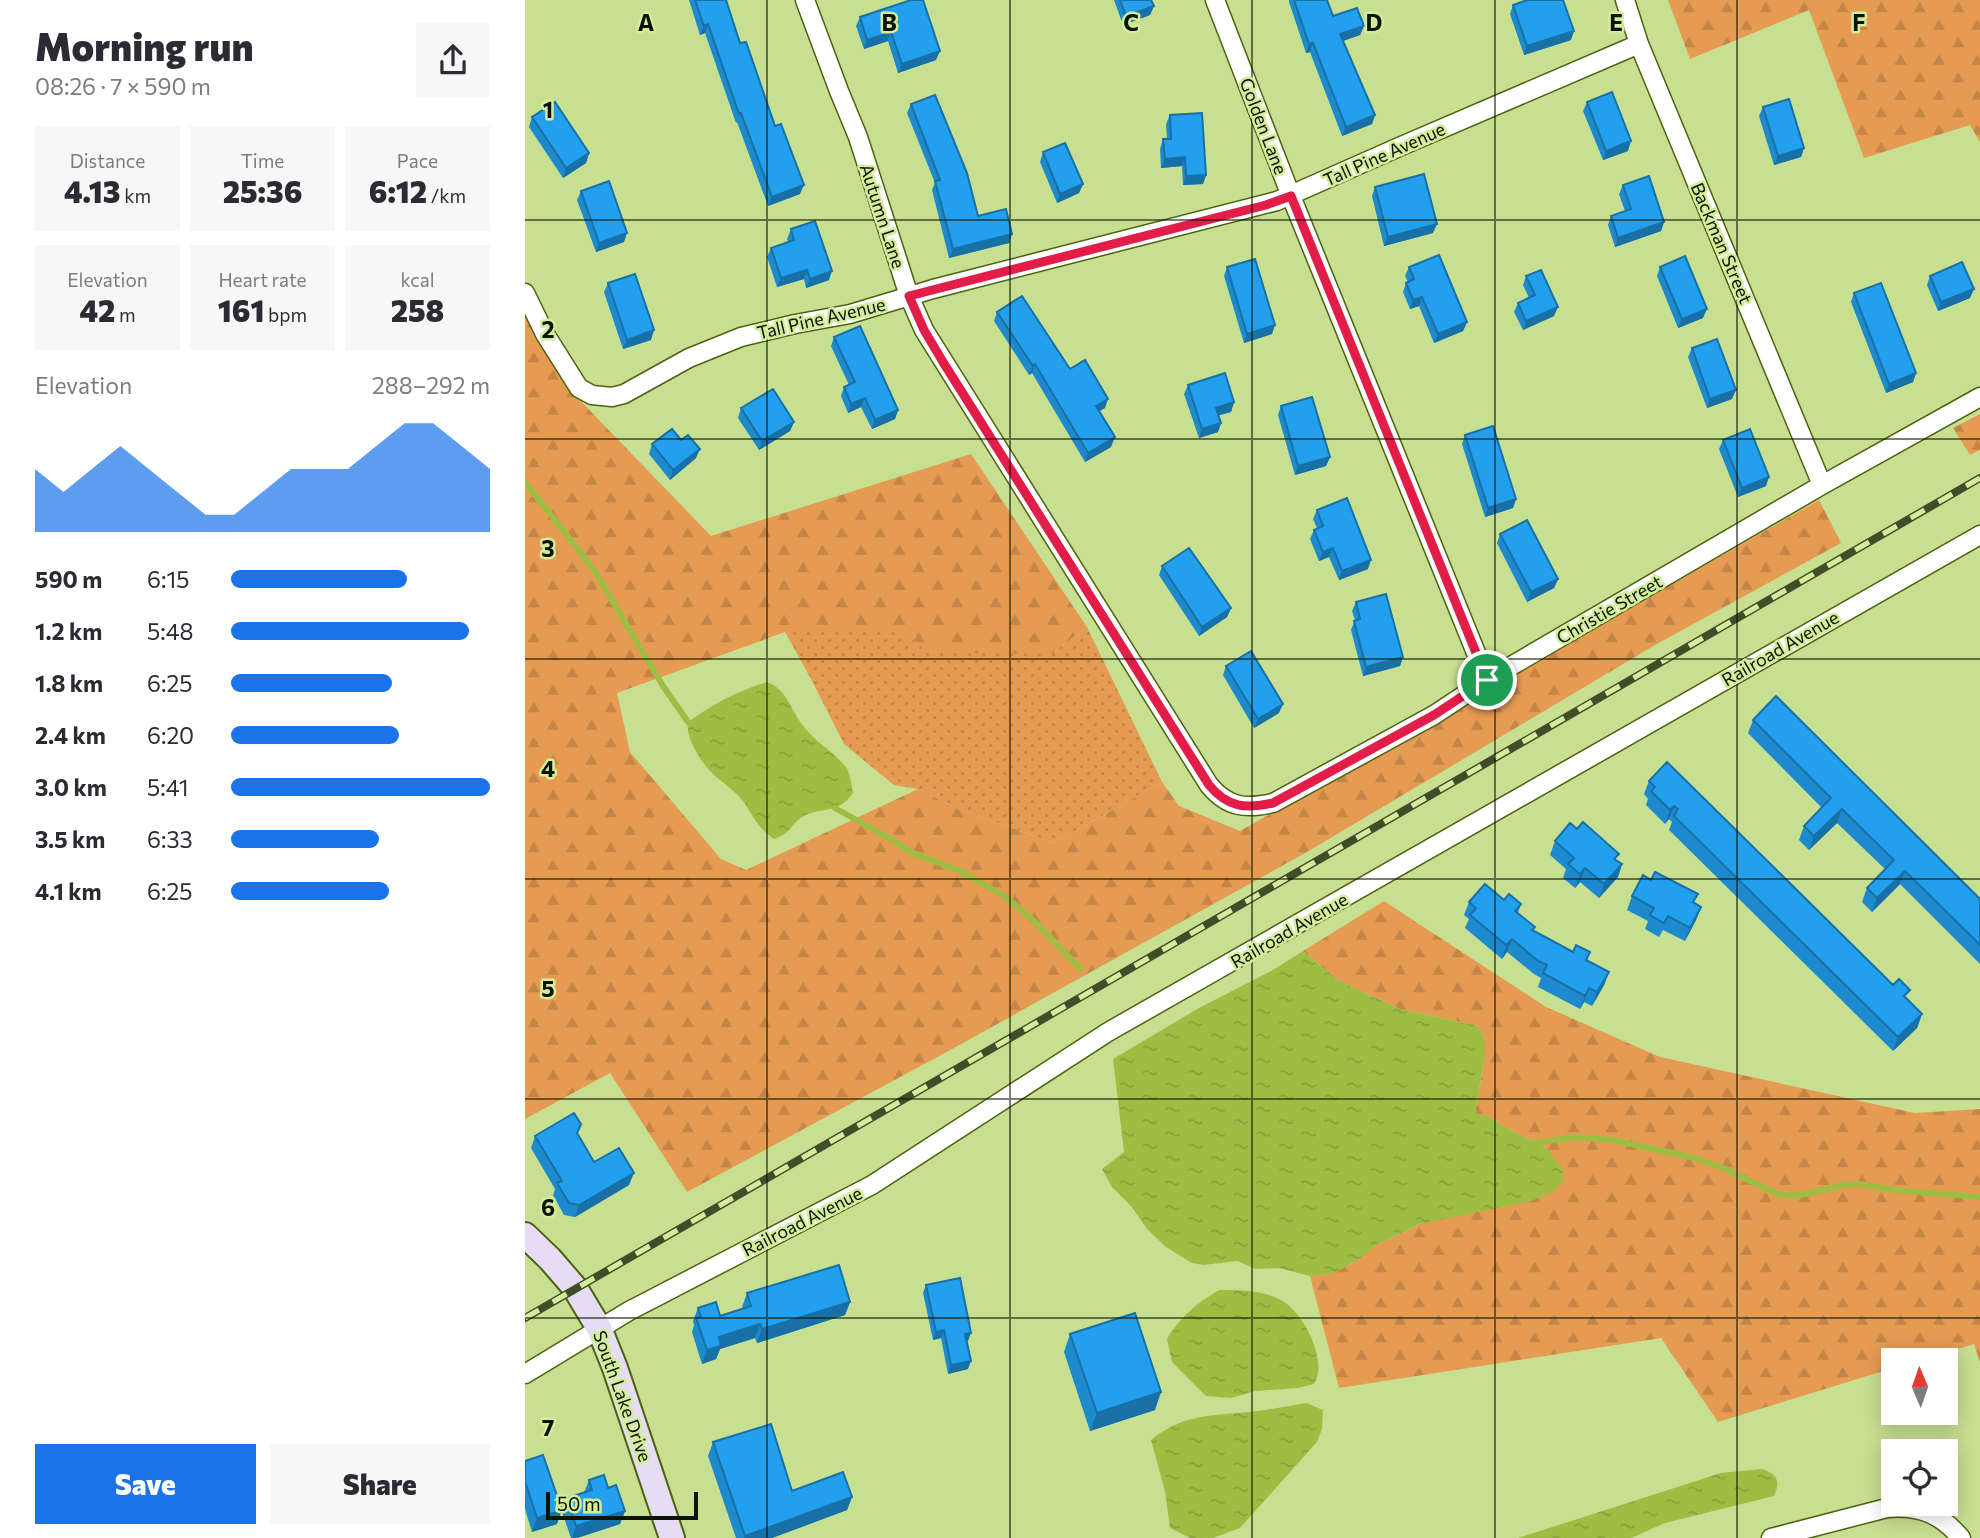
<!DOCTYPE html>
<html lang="en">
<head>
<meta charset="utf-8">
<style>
  :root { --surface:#fff; --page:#f7f7f7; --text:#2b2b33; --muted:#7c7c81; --accent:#1a73e8 }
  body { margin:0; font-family:Commissioner,sans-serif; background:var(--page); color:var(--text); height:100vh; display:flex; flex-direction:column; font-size:26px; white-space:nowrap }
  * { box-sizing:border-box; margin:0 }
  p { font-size:23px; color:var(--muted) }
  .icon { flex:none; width:38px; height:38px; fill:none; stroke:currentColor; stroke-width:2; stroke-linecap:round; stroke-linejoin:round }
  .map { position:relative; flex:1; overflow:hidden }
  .side { display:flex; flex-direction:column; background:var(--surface); width:525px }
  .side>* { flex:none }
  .needle { width:46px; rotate:358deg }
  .buttons { position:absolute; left:1356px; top:1348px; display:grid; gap:14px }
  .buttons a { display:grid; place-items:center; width:77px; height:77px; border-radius:0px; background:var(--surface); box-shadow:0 4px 18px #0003; font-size:35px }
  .scale { position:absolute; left:21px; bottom:18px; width:152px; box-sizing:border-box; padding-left:7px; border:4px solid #0c1300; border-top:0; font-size:19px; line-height:24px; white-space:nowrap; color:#0c1300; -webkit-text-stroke:5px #d3ed9d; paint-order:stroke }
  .pin { position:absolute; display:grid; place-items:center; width:60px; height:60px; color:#fff; margin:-30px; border:4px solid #fff; border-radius:50%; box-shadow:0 2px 7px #0007 }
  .round { display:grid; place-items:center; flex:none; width:74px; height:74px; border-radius:0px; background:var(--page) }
  .overview { display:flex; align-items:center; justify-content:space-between; height:119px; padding:0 35px }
  h1 { font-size:38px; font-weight:800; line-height:52px }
  .metrics { display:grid; grid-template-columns:repeat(3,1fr); gap:10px; height:119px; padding:7px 35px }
  .metrics div { display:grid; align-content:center; border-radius:0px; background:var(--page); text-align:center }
  .metrics b { font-size:30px; font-weight:800 }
  .metrics small { font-size:19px; font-weight:400 }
  .metrics p { font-size:19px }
  .chart { height:196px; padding:14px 35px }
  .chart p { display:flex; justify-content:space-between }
  .chart svg { width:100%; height:126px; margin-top:7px; fill:var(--accent); opacity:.7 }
  .primary-button { display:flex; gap:14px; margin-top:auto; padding:14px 35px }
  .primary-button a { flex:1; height:80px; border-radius:0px; background:var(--accent); color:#fff; font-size:28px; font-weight:800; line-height:80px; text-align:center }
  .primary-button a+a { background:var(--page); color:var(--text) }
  ul { padding:0 35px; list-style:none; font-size:23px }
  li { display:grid; grid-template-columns:112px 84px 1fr; align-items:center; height:52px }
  li i { height:18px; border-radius:9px; background:var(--accent) }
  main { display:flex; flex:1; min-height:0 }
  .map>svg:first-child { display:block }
</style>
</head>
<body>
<main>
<section class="side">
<div class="overview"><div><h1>Morning run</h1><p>08:26 · 7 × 590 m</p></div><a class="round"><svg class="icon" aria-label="share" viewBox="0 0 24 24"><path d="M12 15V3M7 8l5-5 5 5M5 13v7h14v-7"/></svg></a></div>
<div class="metrics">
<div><p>Distance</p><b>4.13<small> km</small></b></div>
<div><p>Time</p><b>25:36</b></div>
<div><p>Pace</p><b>6:12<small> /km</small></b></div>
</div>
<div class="metrics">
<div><p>Elevation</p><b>42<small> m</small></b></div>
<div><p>Heart rate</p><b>161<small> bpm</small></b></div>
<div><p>kcal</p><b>258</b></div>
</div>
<div class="chart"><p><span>Elevation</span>288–292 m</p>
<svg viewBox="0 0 160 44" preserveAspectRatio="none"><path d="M0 44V22L10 30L20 22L30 14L40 22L50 30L60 38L70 38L80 30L90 22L100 22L110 22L120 14L130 6L140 6L150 14L160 22V44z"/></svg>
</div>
<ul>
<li><b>590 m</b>6:15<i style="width:68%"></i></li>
<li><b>1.2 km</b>5:48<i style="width:92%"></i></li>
<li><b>1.8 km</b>6:25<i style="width:62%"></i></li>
<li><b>2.4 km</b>6:20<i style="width:65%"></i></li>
<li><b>3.0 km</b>5:41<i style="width:100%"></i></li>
<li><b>3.5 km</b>6:33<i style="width:57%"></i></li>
<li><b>4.1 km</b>6:25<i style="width:61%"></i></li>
</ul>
<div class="primary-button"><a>Save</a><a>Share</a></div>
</section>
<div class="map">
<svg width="1455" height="1538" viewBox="0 0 1455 1538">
  <defs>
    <pattern id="grass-dots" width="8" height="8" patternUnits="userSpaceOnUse" patternTransform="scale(1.75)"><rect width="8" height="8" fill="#e69b53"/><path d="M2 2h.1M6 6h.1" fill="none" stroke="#c48547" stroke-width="1.8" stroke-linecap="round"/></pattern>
    <pattern id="forest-firs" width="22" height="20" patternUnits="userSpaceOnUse" patternTransform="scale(1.75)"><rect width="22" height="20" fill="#e69b53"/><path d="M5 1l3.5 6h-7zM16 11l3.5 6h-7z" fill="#c48547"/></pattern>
    <pattern id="water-ripples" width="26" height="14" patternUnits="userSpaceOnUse" patternTransform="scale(1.75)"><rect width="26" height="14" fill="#9ebe43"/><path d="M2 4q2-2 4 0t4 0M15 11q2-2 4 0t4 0" fill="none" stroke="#87a239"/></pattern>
  </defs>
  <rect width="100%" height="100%" fill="#c6df90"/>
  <!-- grass -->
  <path fill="url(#grass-dots)" d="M562,627L637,782L529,843L432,808L393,789L369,785L319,744L286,679L260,632H367L526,654Z"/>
  <!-- forest -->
  <path fill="url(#forest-firs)" d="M1143,0H1455V142L1445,125L1339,158L1284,10L1165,59Z
    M0,305L47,392L186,536L446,454L562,627L526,654L420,653L367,632H260L92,693L105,752L196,859L221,870L393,789L432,808L529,843L637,782L654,806L715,831L1294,500L1316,543L1130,645L782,852L429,1048L162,1192L85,1073L0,1119Z
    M1455,414V450L1445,455L1428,428Z
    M859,901L1021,1007L1135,1057L1390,1113L1455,1109V1362L1449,1344L1397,1360H1368V1368L1193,1422L1136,1338L814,1388L785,1276L809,1273L840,1255L851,1245L895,1224L916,1219L1021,1148L985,1130L961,1115L950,1114L960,1056V1040L953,1026L875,1009L814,981L778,951Z"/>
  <!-- water -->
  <path fill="url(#water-ripples)" d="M242,682C262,690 264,706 276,723C288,741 307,750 320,766C326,773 326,784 328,793C312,815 299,806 279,816C266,823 266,834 249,839C233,829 228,815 218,801C210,791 198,783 189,775C177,764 160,738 163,722C190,703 210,692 242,682Z
    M778,951L814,981L875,1009L953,1026L960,1040V1056L950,1113L961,1115L985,1130L1021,1148L1037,1168L1039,1179L1030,1191L1006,1201L895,1224L851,1245L840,1255L809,1273L785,1276L754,1268L730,1269L713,1261L678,1265L667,1263L641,1247L622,1229L607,1207L587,1187L577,1169L599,1152L588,1059L674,1008L748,970Z
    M694,1290C714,1290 736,1290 754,1299C778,1310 804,1361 789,1384L773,1388L730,1391L706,1398L681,1396L647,1362L642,1339C656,1316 671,1304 694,1290Z
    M781,1403L798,1410L797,1429L792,1442L715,1528L688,1538H665L645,1528L640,1491L626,1440C660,1412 692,1416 733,1411C749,1409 765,1406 781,1403Z
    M1236,1469C1252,1473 1256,1481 1249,1496L1140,1523L1106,1538H993L1196,1473Z"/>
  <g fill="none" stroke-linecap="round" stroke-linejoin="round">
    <!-- stream -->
    <path stroke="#9ebe43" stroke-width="6" d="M0,482L69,570L138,686L163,722
      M310,808L369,841L385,852L435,871L481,897L510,922L556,969
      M1010,1143L1051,1137L1086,1140L1166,1157L1198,1168L1255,1195H1276L1319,1185L1335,1184L1368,1190L1455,1197"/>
    <!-- street casing -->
    <g stroke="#4e620e" stroke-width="21">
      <path id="street" d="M280,0L314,91L333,137L384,296L399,330L684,785C703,808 721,809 748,803L909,715L962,680L1297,485L1455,397
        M690,0L766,196L962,680
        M1100,0L1114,44L1297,485
        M0,293L20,334L54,388L67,395L87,397L99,394L164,358L216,337L270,324L325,314L408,289L752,201L874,147L1114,44
        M0,1374L104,1311L347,1185L583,1032L1455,535
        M1246,1538L1362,1508C1394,1505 1416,1514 1436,1538"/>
    </g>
    <!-- secondary casing -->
    <g stroke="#4e620e" stroke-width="28">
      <path id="secondary" d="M0,1235L25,1259L50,1288L74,1328L90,1368L147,1538"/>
    </g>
    <!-- street -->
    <use href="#street" stroke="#fff" stroke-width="18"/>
    <!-- secondary -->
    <use href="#secondary" stroke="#e6dcf3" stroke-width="24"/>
    <!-- rail casing -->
    <g stroke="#414d29" stroke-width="8">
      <path id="rail" d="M0,1318L1455,478"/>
    </g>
    <!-- rail -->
    <use href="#rail" stroke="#d3ed9d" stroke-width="5" stroke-dasharray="16" stroke-linecap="butt"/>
  </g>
  <!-- wall -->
  <path fill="#1d8acd" d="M164,0H201L215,43L250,126L275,194L243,206L212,122L211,123L180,33L175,35Z
    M386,0L411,60L373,73L363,41L339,49L331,26L335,17Z
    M589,0H626L629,6L625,15L598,25Z
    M764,0H802L808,16L839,26L835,35L818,41L850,115L847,124L817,136L785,52L781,53L764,2Z
    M999,0H1038L1046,40L999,55L985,14L988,5L999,1Z
    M1062,102L1103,151L1078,160L1058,111Z
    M386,104L453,216L487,234L484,243L424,258L407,190L410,183L382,113Z
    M1238,107L1279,148L1276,157L1249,165L1234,116Z
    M645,115L681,175L678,184L658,185L657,166L636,168L635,149L638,139H642L641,124Z
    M7,117L64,153L61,163L38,178L4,127Z
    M518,152L558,184L554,193L532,203L515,162Z
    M1098,185L1139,222L1136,231L1090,247L1083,225L1086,216L1100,211L1094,194Z
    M850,187L908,233L859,246L847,196Z
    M56,191L99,242L71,252L52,200Z
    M266,229L304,280L281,288L279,279L252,287L242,257L246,248L263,242L262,239Z
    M702,267L747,334L719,343L699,276Z
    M884,267L942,322L938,331L909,343L894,306L885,309L878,292L881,283L883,282L880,276Z
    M1135,267L1178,318L1153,328L1132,276Z
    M1001,276L1029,316L998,330L989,312L993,303L1004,298L998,285Z
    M1405,276L1445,298L1413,311L1402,285Z
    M83,283L126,340L98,349L79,292Z
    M1329,293L1391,373L1388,382L1361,393L1326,302Z
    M472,312L545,369L580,408L574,411L586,447L560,462L507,373L504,375L469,321Z
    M309,337L373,410L370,419L347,429L336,407L323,413L316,396L319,387L324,385L306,346Z
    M1167,348L1207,399L1182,408L1163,357Z
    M663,385L709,402L706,412L694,415L696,423L693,432L674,438L659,394Z
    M756,406L805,457L801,466L770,475L753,415Z
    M216,408L269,422L265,431L234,450L213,418Z
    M940,435L991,499L988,508L960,517L937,444Z
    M1198,440L1241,486L1213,497L1194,449Z
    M127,444L171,458L145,480L124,454Z
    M792,510L843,569L814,580L804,557L794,561L785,539L789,530L792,528L788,519Z
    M975,534L1033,579L1029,588L1002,602L972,543Z
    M637,566L706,608L702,617L674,636L634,575Z
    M831,602L878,657L875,666L838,676L826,630L830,620L827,611Z
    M701,666L754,713L729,728L698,675Z
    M1228,720L1455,899V964L1375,884L1347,912L1337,902L1342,888L1360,869L1312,823L1284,850L1274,840L1279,826L1297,808L1223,733Z
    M1124,781L1382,999L1397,1014L1392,1028L1368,1051L1144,830L1147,822L1144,819L1140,824L1121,805L1123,799L1119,794Z
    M1030,841L1092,861L1097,864L1093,877L1074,898L1055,882L1050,888L1038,878L1041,869L1025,855Z
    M1107,896L1169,903L1176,907L1171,920L1160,941L1138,930L1134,937L1120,929L1123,921L1102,910Z
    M979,900L996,904L993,913L1008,931L1048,952H1065L1062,960L1084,972L1079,985L1067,1006L1059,1002L1055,1009L1013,987L1016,978L1009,974L982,952L977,959L940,928L944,919L939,915L944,902Z
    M53,1133L69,1162L104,1185L50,1217L39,1215L28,1195L30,1189L6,1148L10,1136Z
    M401,1285L443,1341H442L443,1369L423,1374L416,1338L408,1340L398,1293Z
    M222,1293L325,1302L320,1315L232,1343L230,1338L195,1349L191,1359L177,1364L167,1332L169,1325L168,1321L173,1308L195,1316L218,1308L217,1307Z
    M545,1334L630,1410L565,1431L539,1352Z
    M188,1442L267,1491L327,1497L322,1510L247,1538H211L183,1456Z
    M0,1461L32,1524L7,1532L0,1509Z
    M64,1480L83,1488L100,1511L95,1524L52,1538H46L37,1512L42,1498L59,1493Z"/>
  <!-- shaded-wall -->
  <path fill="#1870a7" d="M629,6L625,15L598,25L601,16Z
    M183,24L180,33L175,35L179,26Z
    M839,26L835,35L812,43L815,34Z
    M1049,31L1046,40L999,55L1002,46Z
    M366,32L363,41L339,49L342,40Z
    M788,43L785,52L781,53L784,44Z
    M415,51L411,60L373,73L377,64Z
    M850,115L847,124L817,136L821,127Z
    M1106,141L1103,151L1078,160L1081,151Z
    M1279,148L1276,157L1249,165L1253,156Z
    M64,153L61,163L38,178L41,168Z
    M660,157L657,166L636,168L640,159Z
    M681,175L678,184L658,185L661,176Z
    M558,184L554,193L532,203L535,194Z
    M279,185L275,194L243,206L247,197Z
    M1139,222L1136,231L1090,247L1093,238Z
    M912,224L908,233L859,246L863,237Z
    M102,233L99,242L71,252L74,243Z
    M487,234L484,243L424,258L428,249Z
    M282,270L279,279L252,287L256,278Z
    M307,271L304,280L281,288L285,279Z
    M1449,289L1445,298L1413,311L1416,302Z
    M897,297L894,306L885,309L888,300Z
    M1033,307L1029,316L998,330L1001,321Z
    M1182,309L1178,318L1153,328L1157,319Z
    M942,322L938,331L909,343L913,334Z
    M750,325L747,334L719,343L722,334Z
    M129,330L126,340L98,349L102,340Z
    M510,364L507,373L504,375L508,366Z
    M1391,373L1388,382L1361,393L1364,384Z
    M1211,390L1207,399L1182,408L1185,399Z
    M340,398L336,407L323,413L326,404Z
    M583,399L580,408L568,415L571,406Z
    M709,402L706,412L688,417L691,408Z
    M373,410L370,419L347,429L350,420Z
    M269,422L265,431L234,450L237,441Z
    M696,423L693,432L674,438L677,429Z
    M590,437L586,447L560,462L563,453Z
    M175,449L171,458L145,480L148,470Z
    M805,457L801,466L770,475L773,466Z
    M1244,477L1241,486L1213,497L1217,488Z
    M991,499L988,508L960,517L963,508Z
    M808,548L804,557L794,561L798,552Z
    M846,560L843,569L814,580L817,571Z
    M1033,579L1029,588L1002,602L1006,592Z
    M706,608L702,617L674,636L677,627Z
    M878,657L875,666L838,676L841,667Z
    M758,704L754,713L729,728L733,719Z
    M1149,806L1144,819L1140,824L1145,810Z
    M1317,809L1312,823L1284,850L1289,836Z
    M1097,864L1093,877L1074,898L1079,884Z
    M1060,868L1055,882L1050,888L1055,874Z
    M1380,871L1375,884L1347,912L1352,898Z
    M1176,907L1171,920L1160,941L1165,928Z
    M987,939L982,952L977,959L981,945Z
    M1084,972L1079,985L1067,1006L1072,992Z
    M1064,988L1059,1002L1055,1009L1060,996Z
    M1397,1014L1392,1028L1368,1051L1373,1037Z
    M109,1173L104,1185L50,1217L54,1205Z
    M325,1302L320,1315L232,1343L237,1329Z
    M235,1324L230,1338L195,1349L191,1359L177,1364L182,1350L194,1337Z
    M419,1330L416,1338L408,1340L411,1332Z
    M446,1333L443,1341L437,1342L440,1334Z
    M446,1361L443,1369L423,1374L426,1365Z
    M636,1392L630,1410L565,1431L572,1413Z
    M327,1497L322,1510L247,1538H219L220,1536Z
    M37,1510L32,1524L7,1532L12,1518Z
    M100,1511L95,1524L52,1538H47L51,1526Z"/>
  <!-- building -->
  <path fill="#22a0ee" stroke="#1870a7" stroke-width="2" d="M170,0H201L215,43L221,42L250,126L256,124L279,185L247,197L216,113L214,114L183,24L179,26Z
    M386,0H398L415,51L377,64L366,32L342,40L335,17Z
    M595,0H626L629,6L601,16Z
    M769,0H802L808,16L832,8L839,26L815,34L850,115L821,127L788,43L784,44Z
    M1002,0H1038L1049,31L1002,46L988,5Z
    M1087,92L1106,141L1081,151L1062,102Z
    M410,95L442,173L453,216L481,209L487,234L428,249L410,181L415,180L386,104Z
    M1264,99L1279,148L1253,156L1238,107Z
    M30,102L64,153L41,168L7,117Z
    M677,113L681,175L661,176L660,157L640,159L638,139H646L645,115Z
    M540,143L558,184L535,194L518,152Z
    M899,174L912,224L863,237L850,187Z
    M1124,176L1139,222L1093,238L1086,216L1106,209L1098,185Z
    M84,181L102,233L74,243L56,191Z
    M290,221L307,271L285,279L282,270L256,278L246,248L269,240L266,229Z
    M914,255L942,322L913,334L897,297L888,300L881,283L889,279L884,267Z
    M1160,256L1182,309L1157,319L1135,267Z
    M730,259L750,325L722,334L702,267Z
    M1437,262L1449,289L1416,302L1405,276Z
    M1016,270L1033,307L1001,321L993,303L1010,295L1001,276Z
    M110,274L129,330L102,340L83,283Z
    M1356,283L1391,373L1364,384L1329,293Z
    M497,296L545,369L560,360L583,399L571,406L590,437L563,453L510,364L508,366L472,312Z
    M335,326L373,410L350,420L340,398L326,404L319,387L330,382L309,337Z
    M1192,339L1211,390L1185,399L1167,348Z
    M700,373L709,402L691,408L696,423L677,429L663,385Z
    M248,389L269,422L237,441L216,408Z
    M787,397L805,457L773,466L756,406Z
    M968,426L991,499L963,508L940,435Z
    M147,429L156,440L163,435L175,449L148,470L127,444Z
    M1225,429L1244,477L1217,488L1198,440Z
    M822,498L846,560L817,571L808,548L798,552L789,530L798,526L792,510Z
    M1002,520L1033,579L1006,592L975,534Z
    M664,548L706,608L677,627L637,566Z
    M861,594L878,657L841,667L829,621L835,619L831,602Z
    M726,651L758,704L733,719L701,666Z
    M1251,696L1455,899V945L1380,871L1352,898L1342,888L1369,860L1317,809L1289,836L1279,826L1306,798L1228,720Z
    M1142,762L1368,985L1374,979L1385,990L1379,996L1397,1014L1373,1037L1149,816L1153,809L1149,806L1145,810L1126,791L1130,787L1124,781Z
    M1058,822L1094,854L1089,859L1097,864L1079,884L1060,868L1055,874L1043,864L1049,858L1030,841L1045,823L1052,829Z
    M1130,872L1173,894L1168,902L1176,907L1165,928L1143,916L1139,923L1125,915L1129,908L1107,896L1118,875L1126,880Z
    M960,884L979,900L984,894L996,904L990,911L1010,927L1007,930L1048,952L1051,945L1065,952L1061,960L1084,972L1072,992L1064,988L1060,996L1018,973L1022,965L1013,961L987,939L981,945L945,915L951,908L944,902Z
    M49,1113L56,1124L52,1133L69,1162L94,1148L109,1173L54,1205L44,1203L32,1183L37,1181L10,1136Z
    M314,1265L325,1302L237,1329L235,1324L194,1337L196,1346L182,1350L171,1318L176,1317L173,1308L191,1302L195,1316L226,1306L222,1293Z
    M435,1278L446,1333L440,1334L446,1361L426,1365L419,1330L411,1332L401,1285Z
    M610,1313L636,1392L572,1413L545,1334Z
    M246,1424L267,1491L318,1472L327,1497L220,1536L188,1442Z
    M18,1455L37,1510L12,1518L1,1484H0V1461Z
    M79,1475L83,1488L91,1485L100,1511L51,1526L42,1498L67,1490L64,1480Z"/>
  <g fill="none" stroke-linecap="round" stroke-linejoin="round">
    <!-- route casing -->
    <g stroke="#fff" stroke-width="14">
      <path id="route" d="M766,196L962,680L909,715L748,803C721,809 703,808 684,785L418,362L399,330L384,296L741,205Z"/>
    </g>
    <!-- route -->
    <use href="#route" stroke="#e11d48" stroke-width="9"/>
  </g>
  <!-- grid -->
  <path fill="none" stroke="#0c1300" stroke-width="2" stroke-opacity="0.55" d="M242,0V1538M485,0V1538M727,0V1538M970,0V1538M1212,0V1538M0,220H1455M0,439H1455M0,659H1455M0,879H1455M0,1099H1455M0,1318H1455"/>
  <g text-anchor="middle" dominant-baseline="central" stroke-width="5" stroke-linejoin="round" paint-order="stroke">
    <!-- street labels -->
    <g font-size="18" fill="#0c1300" stroke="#d3ed9d">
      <text transform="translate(739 126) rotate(69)">Golden Lane</text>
      <text transform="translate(859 154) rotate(-24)">Tall Pine Avenue</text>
      <text transform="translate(358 216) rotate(72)">Autumn Lane</text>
      <text transform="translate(1197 243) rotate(67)">Backman Street</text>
      <text transform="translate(296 318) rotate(-13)">Tall Pine Avenue</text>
      <text transform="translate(1084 609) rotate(-30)">Christie Street</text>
      <text transform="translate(1255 648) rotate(-30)">Railroad Avenue</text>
      <text transform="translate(764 930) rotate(-30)">Railroad Avenue</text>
      <text transform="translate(277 1221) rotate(-27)">Railroad Avenue</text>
      <text transform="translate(98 1396) rotate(70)">South Lake Drive</text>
    </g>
  </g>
  <g font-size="23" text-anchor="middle" font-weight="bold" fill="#0c1300" stroke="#d3ed9d" stroke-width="5" stroke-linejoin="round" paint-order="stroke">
    <text x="121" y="31">A</text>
    <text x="364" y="31">B</text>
    <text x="606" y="31">C</text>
    <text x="849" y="31">D</text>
    <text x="1091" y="31">E</text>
    <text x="1334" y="31">F</text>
    <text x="23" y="118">1</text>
    <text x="23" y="338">2</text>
    <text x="23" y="557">3</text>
    <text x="23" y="777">4</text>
    <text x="23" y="997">5</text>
    <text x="23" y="1216">6</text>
    <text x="23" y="1436">7</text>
  </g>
</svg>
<div class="buttons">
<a><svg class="needle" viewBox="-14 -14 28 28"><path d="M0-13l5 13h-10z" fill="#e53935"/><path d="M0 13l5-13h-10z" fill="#7c7c81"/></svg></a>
<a><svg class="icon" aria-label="locate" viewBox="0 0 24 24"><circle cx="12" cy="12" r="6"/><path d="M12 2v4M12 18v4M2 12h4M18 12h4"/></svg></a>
</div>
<div class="scale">50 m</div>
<div class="pin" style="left:962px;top:680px;background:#1e9e55"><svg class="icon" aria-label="arrive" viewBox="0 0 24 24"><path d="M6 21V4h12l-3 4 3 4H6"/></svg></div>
</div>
</main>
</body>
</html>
